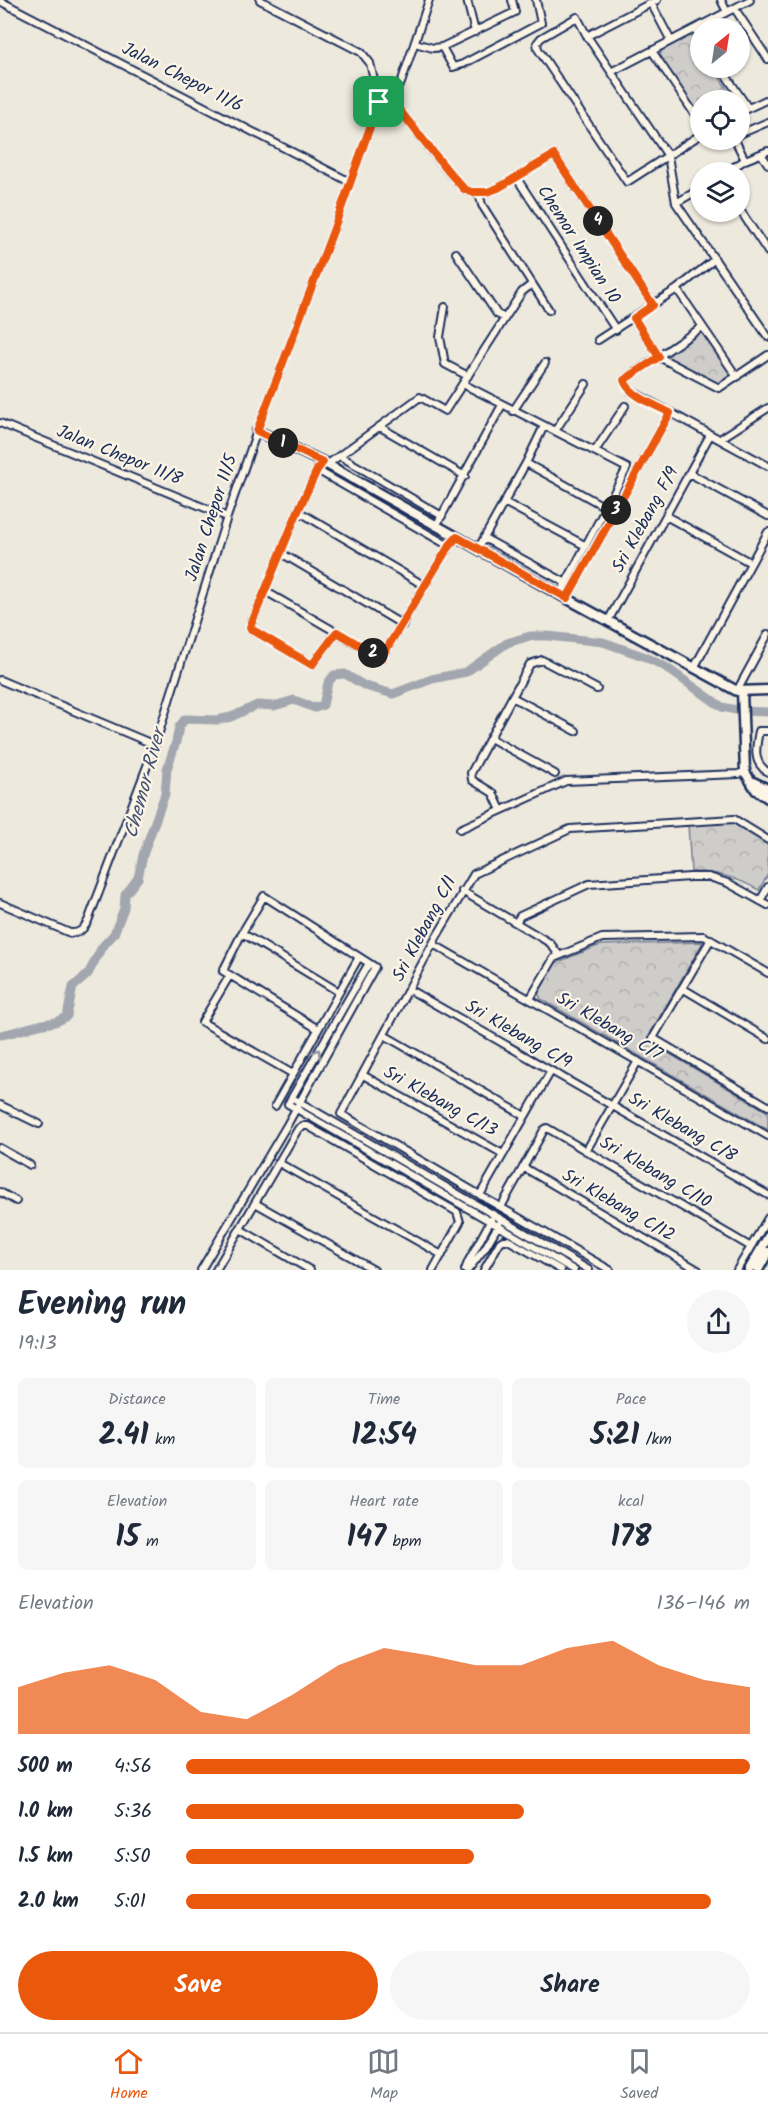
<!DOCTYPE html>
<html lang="en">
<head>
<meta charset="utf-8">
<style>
  :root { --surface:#fff; --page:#f6f6f7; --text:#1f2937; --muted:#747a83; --line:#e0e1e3; --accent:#ea580c }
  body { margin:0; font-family:Kalam,sans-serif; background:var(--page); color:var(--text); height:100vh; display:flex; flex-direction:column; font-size:22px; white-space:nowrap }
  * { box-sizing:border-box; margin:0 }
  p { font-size:20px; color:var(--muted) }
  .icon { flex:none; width:33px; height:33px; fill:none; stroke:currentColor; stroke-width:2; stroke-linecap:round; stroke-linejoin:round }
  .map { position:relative; height:1270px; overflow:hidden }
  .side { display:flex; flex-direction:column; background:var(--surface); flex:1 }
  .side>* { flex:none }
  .needle { width:39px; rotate:30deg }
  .tools { position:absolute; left:690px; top:18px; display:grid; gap:12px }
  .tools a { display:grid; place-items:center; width:60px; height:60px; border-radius:50%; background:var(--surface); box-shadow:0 2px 4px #0004; font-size:30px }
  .pin { position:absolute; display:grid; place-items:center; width:51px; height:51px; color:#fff; margin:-26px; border-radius:12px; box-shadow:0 3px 9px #0006 }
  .km { position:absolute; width:30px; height:30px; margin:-15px; border-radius:50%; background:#222; color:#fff; font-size:16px; line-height:30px; text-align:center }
  .round { display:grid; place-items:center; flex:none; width:63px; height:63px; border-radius:32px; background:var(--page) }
  .overview { display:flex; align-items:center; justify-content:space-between; height:102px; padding:0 18px }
  h1 { font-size:33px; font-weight:700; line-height:45px }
  .figures { display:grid; grid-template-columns:repeat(3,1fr); gap:9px; height:102px; padding:6px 18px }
  .figures div { display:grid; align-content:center; border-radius:9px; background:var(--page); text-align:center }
  .figures b { font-size:30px; font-weight:700 }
  .figures small { font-size:16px; font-weight:400 }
  .figures p { font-size:16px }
  .chart { height:168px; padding:12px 18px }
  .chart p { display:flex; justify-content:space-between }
  .chart svg { width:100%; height:108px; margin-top:6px; fill:var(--accent); opacity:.7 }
  .action { display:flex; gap:12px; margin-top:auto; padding:12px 18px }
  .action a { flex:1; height:69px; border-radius:36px; background:var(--accent); color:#fff; font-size:24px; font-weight:700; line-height:69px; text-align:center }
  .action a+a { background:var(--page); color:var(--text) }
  ul { padding:0 18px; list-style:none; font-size:20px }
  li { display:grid; grid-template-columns:96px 72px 1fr; align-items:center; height:45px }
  li i { height:15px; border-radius:8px; background:var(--accent) }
  .tab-bar { display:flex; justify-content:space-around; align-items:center; height:84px; border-top:2px solid var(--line); background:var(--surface); font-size:16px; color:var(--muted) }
  .tab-bar a { display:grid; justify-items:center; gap:3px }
  .tab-bar .on { color:var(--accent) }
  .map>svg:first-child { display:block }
</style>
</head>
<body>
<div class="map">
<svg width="768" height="1270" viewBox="0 0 768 1270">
  <defs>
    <pattern id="park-crowns" width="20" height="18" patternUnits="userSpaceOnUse" patternTransform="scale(1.5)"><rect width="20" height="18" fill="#cfcdca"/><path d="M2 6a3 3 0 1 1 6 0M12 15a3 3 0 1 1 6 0" fill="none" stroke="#b1b0b0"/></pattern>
  </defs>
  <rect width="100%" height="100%" fill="#eee9dd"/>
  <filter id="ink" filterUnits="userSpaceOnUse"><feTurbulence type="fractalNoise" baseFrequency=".0167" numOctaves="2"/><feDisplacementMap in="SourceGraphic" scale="12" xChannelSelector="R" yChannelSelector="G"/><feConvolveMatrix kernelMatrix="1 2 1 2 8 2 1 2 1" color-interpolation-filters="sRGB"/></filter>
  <g filter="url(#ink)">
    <!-- park -->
    <path fill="url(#park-crowns)" stroke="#757e94" stroke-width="1.5" d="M688,36L693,37L700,48V68H714L734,100H700V117L660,56L662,49Z
      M702,327L737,377L719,388L659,357Z
      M734,823L768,844V874L759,890C736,878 718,871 691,872L688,824Z
      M703,942L651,1032L653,1044L768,1112V1130L541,999L538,993L553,964L595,947L602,945Z"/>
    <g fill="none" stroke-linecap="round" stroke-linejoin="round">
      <!-- river -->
      <path stroke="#a2a7af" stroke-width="9" d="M0,1035C14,1033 26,1028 39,1025C52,1022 55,1024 67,1016L73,987L88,974L102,947L114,934L124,908L125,895L138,878L143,855L165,794L167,769L176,742L179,727L185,719L217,720L231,717L257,705L274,706L294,700L315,708L323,705L328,683L334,675L345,674L365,686L393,694L432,679L466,672L507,643L520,639L530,636H548L603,642L643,656L664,666L722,707L741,711L768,712"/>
      <!-- street casing -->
      <g stroke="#1b2f5e" stroke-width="10">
        <path id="street" d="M467,0L475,32
          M721,0L727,12
          M0,1L350,182
          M651,3L671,41
          M735,9L768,59
          M695,29L700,36
          M587,36L657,0
          M415,43L433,48L442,47L515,12L512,0
          M442,47L453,67L463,64L541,23L536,0
          M652,51L700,122
          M721,68L748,108
          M611,72L750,0
          M389,97L448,172L464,189L471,192H487L498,188L554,155L653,305
          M379,102L389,97L401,83L429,0
          M740,112L768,99
          M740,134L768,122
          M700,135L627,182L538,49L537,43L541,38L577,17L587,36L668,156L676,203L768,337
          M735,140L745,160
          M761,154L768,164
          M726,172L745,160L768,151
          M516,177L616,330
          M479,193L482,205L549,310
          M676,203L700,189
          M740,210L768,252
          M456,253L497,314L505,318L522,292L532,284
          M677,289L737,377
          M445,307L440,337L445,364L468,376
          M634,318L659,357L719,388L768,355
          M702,327L624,380L631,391L768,466
          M598,340L677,289L715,259
          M463,384L627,468L560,594
          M513,411L545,363
          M0,423L227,517
          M380,427L465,476
          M555,431L586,384
          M723,437L768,408
          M595,451L625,406
          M340,456L442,516
          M323,462L317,470L298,511L250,627L251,629L312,665L337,632
          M526,463L607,508
          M328,464L420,397L445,411L505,318
          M317,470L449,546
          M689,473L768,516
          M504,502L586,546
          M298,511L425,586
          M666,516L751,563
          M436,526L502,405
          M484,538L566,583
          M478,549L526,463L544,426
          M281,553L403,625
          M265,591L381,658L449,546L457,537
          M567,598L670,413
          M608,621L710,435
          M694,668L768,532
          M0,680L155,745
          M737,691L768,634
          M512,697L576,731
          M768,731H759C756,746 752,763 768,772
          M490,738L555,774
          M501,810L493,793L472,780L471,773L530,664L542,660L597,689
          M460,829L566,781L738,774L745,772
          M462,891L550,943L559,955
          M760,901L768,887
          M0,903L70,933C80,934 84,928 88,921L155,745L227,517L257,431L333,231L379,102L370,63L361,52L260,0
          M516,923L520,916L589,884L690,877H709L728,883L768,905
          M242,933L339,992
          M711,939L653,1038L768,1106
          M433,944L768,1136
          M369,963L288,1104L574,1270
          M230,975L202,1022L293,1074
          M682,988L768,1039
          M410,990L768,1195
          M530,999L554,958L602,938L704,936L768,973
          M384,1035L525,1116
          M551,1071L480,1195L341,1114L437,936L474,874L570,829L734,819L768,840
          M363,1075L503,1154
          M296,1100L589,1270
          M0,1105L39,1124
          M275,1106L359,957
          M0,1148L30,1165
          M586,1151L638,1061
          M279,1163L442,1255
          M523,1167L698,1270
          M0,1192L16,1201
          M481,1196L610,1270
          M255,1203L374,1270
          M501,1207L544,1130L547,1128L751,1247
          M240,1229L310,1270
          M201,1270L287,1125L375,967L264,896L242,933L223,971L318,1029
          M216,1270L298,1129L302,1126H308L457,1212L460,1222L433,1270
          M465,1270L468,1262L491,1220
          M468,1270L485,1248L499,1224
          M484,1270L500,1242L503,1240H508L561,1270
          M737,1270L768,1218"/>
      </g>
      <!-- secondary casing -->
      <g stroke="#1b2f5e" stroke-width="13">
        <path id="secondary" d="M257,431L323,462L555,592L737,691L768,690
          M742,691L745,772L756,790L768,798
          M751,781L768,789
          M749,1270L768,1237
          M758,1270L768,1252"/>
      </g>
      <!-- street -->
      <use href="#street" stroke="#fcf5e5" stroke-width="6"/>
      <!-- secondary -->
      <use href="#secondary" stroke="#fcf5e5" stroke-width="8"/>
    </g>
    <!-- one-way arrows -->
    <defs><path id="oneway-chevron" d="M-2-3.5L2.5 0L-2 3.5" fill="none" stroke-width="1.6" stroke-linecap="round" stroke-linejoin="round" transform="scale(1.5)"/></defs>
    <use stroke="#8c92a2" href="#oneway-chevron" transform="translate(317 1053) rotate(-60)"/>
  </g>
  <g fill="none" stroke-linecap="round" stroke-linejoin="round" filter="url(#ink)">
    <!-- route casing -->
    <g stroke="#fff" stroke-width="12">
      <path id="route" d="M389,97L448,171L464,189L471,192H487L498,188L554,155L653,305L634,318L659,357L624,380C629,396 656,405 670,413L567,598L457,537L449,546L381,658L337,632L312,665L251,629L250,627L298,511L317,470L323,462L257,431L333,231L379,102Z"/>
    </g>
    <!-- route -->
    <use href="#route" stroke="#ea580c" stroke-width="8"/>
  </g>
  <g text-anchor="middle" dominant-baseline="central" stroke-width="4.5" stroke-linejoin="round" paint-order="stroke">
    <!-- street labels -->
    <g font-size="18" fill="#1b2f5e" stroke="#fcf5e5">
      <text transform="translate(182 78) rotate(27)">Jalan Chepor 11/6</text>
      <text transform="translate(578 245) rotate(57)">Chemor Impian 10</text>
      <text transform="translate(119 456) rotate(22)">Jalan Chepor 11/8</text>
      <text transform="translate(212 518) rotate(-72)">Jalan Chepor 11/5</text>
      <text transform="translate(646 520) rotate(-61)">Sri Klebang F/9</text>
      <text transform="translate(425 929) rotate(-62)">Sri Klebang C/1</text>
      <text transform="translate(609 1027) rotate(30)">Sri Klebang C/7</text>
      <text transform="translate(518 1035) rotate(30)">Sri Klebang C/9</text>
      <text transform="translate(440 1102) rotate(29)">Sri Klebang C/13</text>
      <text transform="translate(682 1128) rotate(30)">Sri Klebang C/8</text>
      <text transform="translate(655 1173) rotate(30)">Sri Klebang C/10</text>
      <text transform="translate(618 1206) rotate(30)">Sri Klebang C/12</text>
    </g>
    <!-- water labels -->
    <g font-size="20" font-style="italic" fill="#445376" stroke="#fcf5e5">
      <text transform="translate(146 784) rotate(-75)">Chemor River</text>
    </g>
  </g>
</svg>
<div class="tools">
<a><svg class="needle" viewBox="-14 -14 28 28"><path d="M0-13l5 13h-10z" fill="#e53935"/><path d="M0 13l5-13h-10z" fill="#747a83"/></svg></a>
<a><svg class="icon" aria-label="locate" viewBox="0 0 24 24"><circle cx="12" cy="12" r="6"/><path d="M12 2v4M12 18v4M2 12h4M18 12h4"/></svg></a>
<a><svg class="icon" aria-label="layers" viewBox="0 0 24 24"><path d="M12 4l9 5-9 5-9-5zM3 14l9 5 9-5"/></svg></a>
</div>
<div class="pin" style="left:379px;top:102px;background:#1e9e55"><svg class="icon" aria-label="arrive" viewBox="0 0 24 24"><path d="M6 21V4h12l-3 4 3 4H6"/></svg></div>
<b class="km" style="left:283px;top:443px">1</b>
<b class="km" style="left:373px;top:653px">2</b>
<b class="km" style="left:616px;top:510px">3</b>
<b class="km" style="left:598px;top:221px">4</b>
</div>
<section class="side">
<div class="overview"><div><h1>Evening run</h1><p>19:13</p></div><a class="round"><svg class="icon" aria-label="share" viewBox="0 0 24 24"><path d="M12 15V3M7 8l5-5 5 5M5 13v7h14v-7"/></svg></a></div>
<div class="figures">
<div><p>Distance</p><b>2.41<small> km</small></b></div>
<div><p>Time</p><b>12:54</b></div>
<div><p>Pace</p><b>5:21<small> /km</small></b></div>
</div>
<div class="figures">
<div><p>Elevation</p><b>15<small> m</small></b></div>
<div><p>Heart rate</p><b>147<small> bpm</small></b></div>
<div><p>kcal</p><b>178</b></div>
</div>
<div class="chart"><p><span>Elevation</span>136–146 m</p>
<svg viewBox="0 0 160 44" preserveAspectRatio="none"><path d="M0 44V25L10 19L20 16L30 22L40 35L50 38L60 28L70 16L80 9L90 12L100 16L110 16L120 9L130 6L140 16L150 22L160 25V44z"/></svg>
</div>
<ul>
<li><b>500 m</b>4:56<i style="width:100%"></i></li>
<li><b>1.0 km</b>5:36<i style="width:60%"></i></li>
<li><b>1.5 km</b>5:50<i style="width:51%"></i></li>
<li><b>2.0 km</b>5:01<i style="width:93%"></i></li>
</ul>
<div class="action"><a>Save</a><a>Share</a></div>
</section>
<nav class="tab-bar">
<a class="on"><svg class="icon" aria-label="home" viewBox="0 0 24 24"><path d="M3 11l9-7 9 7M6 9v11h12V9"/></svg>Home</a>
<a><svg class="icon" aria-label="map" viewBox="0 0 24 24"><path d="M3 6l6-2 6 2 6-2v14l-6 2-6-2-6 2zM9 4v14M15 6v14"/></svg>Map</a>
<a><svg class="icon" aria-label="saved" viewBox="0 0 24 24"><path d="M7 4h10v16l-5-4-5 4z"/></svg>Saved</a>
</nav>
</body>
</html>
